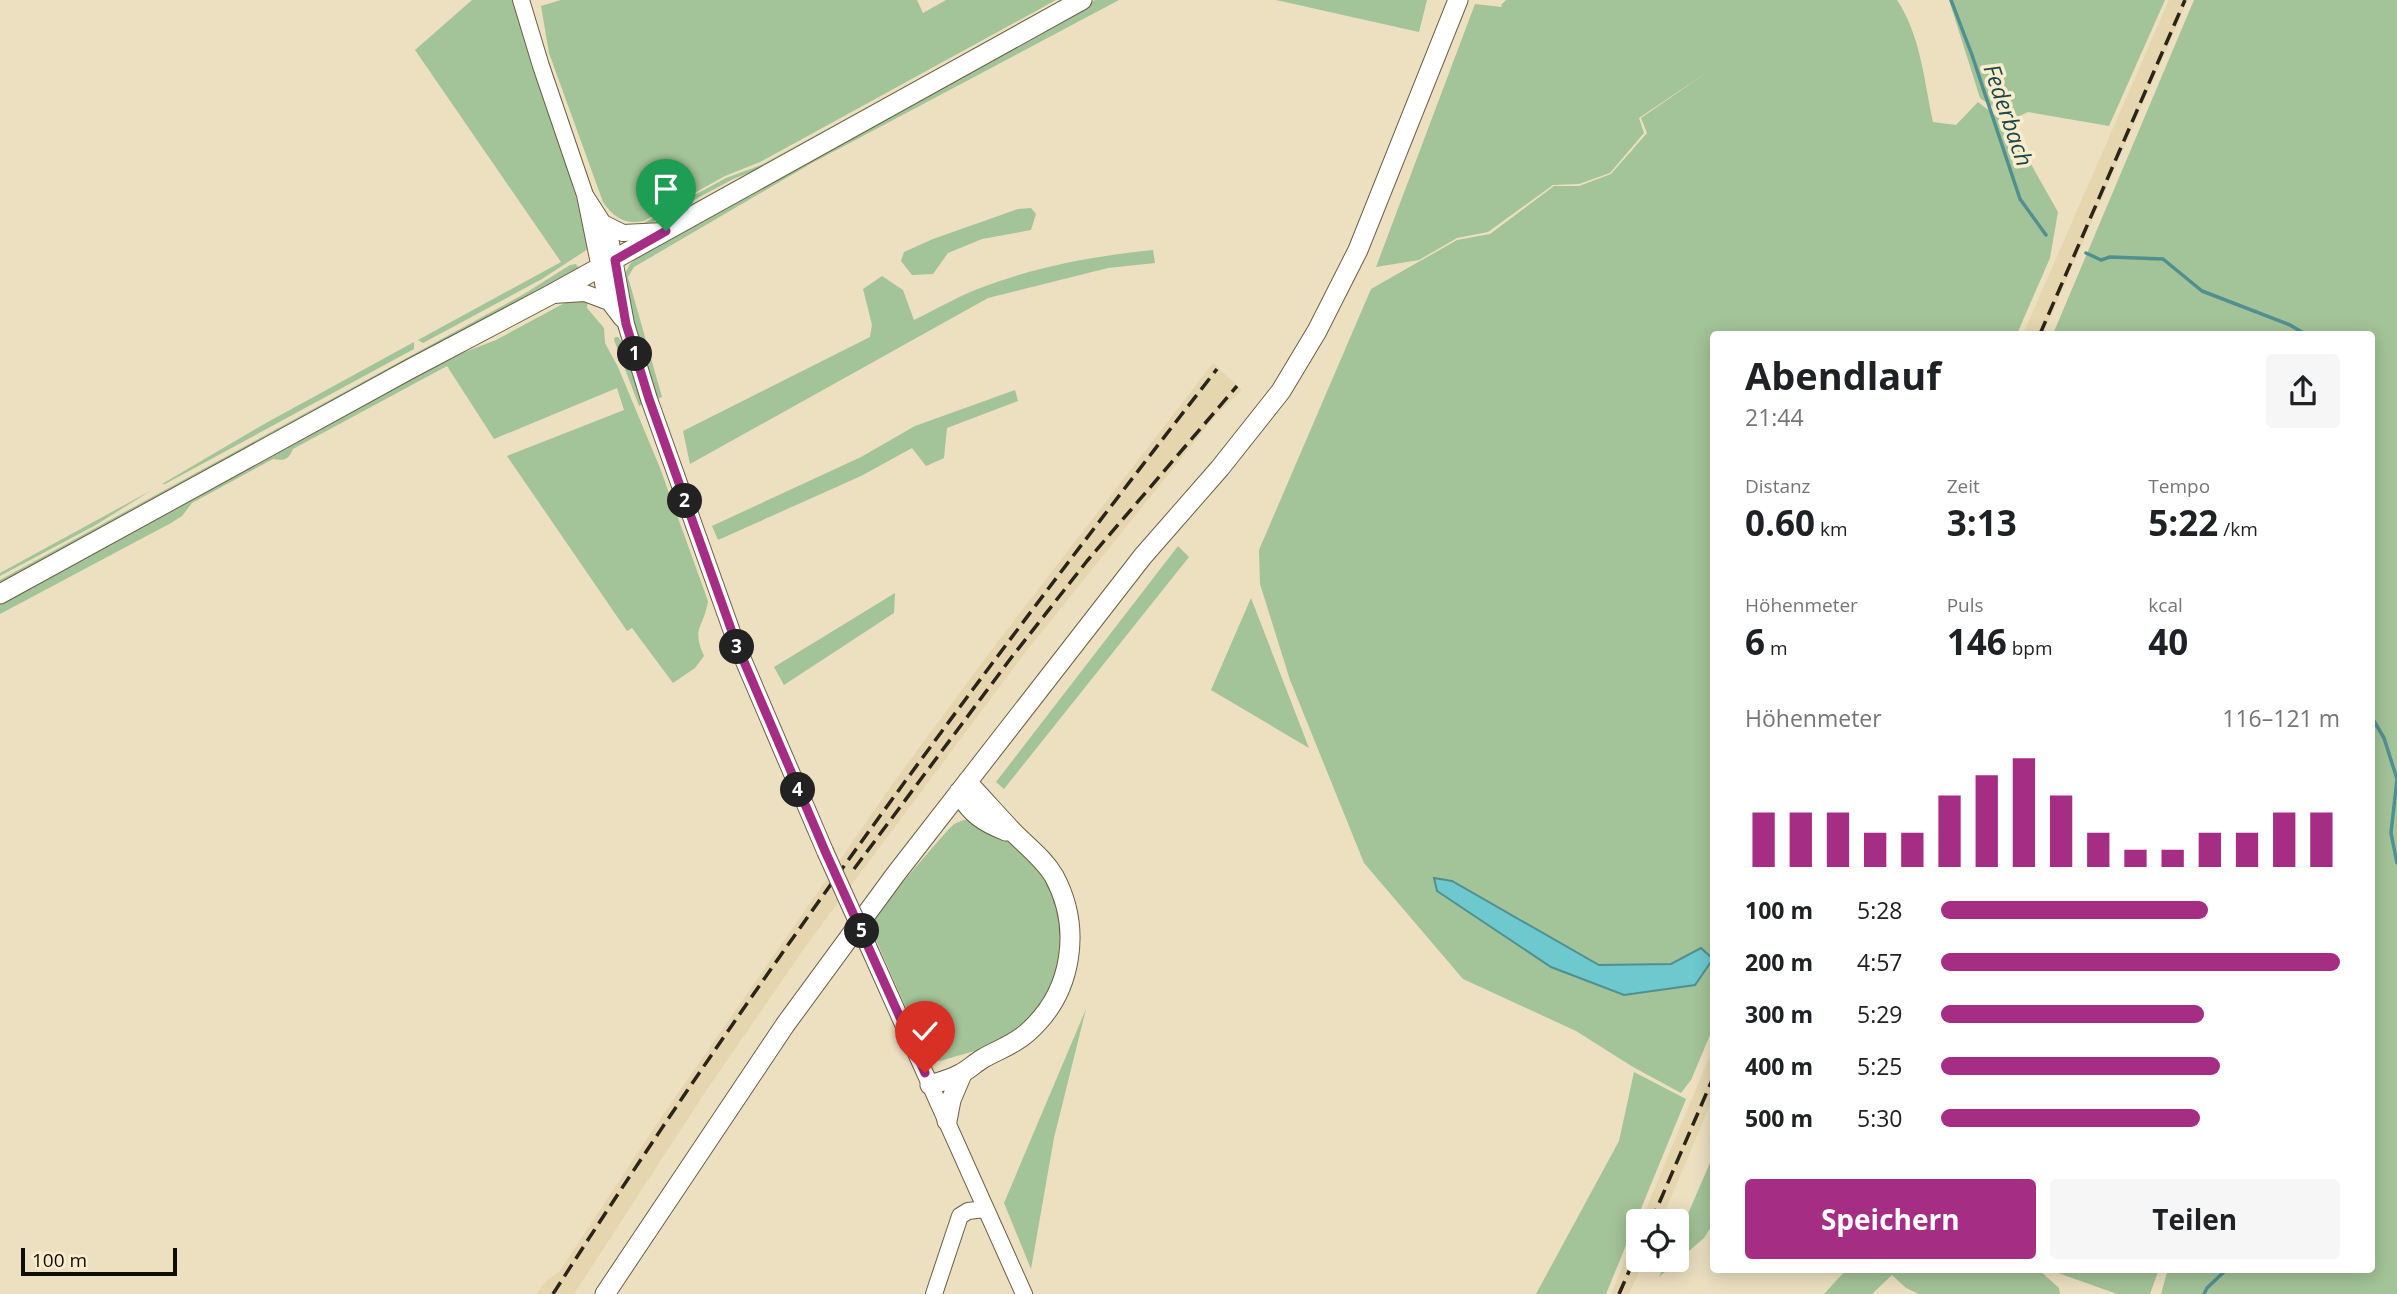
<!DOCTYPE html>
<html lang="de">
<head>
<meta charset="utf-8">
<style>
  :root { --surface:#fff; --page:#f6f6f6; --text:#202124; --muted:#757577; --accent:#a52d84 }
  body { margin:0; font-family:"Open Sans",sans-serif; background:var(--page); color:var(--text); height:100vh; display:flex; flex-direction:column; font-size:26px; white-space:nowrap }
  * { box-sizing:border-box; margin:0 }
  p { font-size:23px; color:var(--muted) }
  .icon { flex:none; width:38px; height:38px; fill:none; stroke:currentColor; stroke-width:2; stroke-linecap:round; stroke-linejoin:round }
  .map { position:relative; flex:1; overflow:hidden }
  .details { position:absolute; left:1710px; top:331px; width:665px; height:942px; display:flex; flex-direction:column; background:var(--surface); border-radius:7px; box-shadow:0 4px 18px #0003 }
  .details>* { flex:none }
  .tools { position:absolute; left:1626px; top:1209px; display:grid; gap:14px }
  .tools a { display:grid; place-items:center; width:63px; height:63px; border-radius:7px; background:var(--surface); box-shadow:0 4px 18px #0003; font-size:35px }
  .scale { position:absolute; left:21px; bottom:18px; width:156px; box-sizing:border-box; padding-left:7px; border:4px solid #100b03; border-top:0; font-size:19px; line-height:24px; white-space:nowrap; color:#100b03; -webkit-text-stroke:5px #faedce; paint-order:stroke }
  .pin { position:absolute; display:grid; place-items:center; width:60px; height:60px; color:#fff; margin:-72px -30px; border-radius:50% 50% 50% 0; rotate:-45deg; box-shadow:0 0 7px #0007 }
  .pin .icon { rotate:45deg }
  .km { position:absolute; width:35px; height:35px; margin:-18px; border-radius:50%; background:#222; color:#fff; font-size:19px; line-height:35px; text-align:center }
  .round { display:grid; place-items:center; flex:none; width:74px; height:74px; border-radius:7px; background:var(--page) }
  .headline { display:flex; align-items:center; justify-content:space-between; height:119px; padding:0 35px }
  h1 { font-size:38px; font-weight:700; line-height:52px }
  .figures { display:grid; grid-template-columns:repeat(3,1fr); gap:10px; height:119px; padding:7px 35px }
  .figures div { display:grid; align-content:center }
  .figures b { font-size:35px; font-weight:700 }
  .figures small { font-size:19px; font-weight:400 }
  .figures p { font-size:19px }
  .chart { height:196px; padding:14px 35px }
  .chart p { display:flex; justify-content:space-between }
  .chart svg { width:100%; height:126px; margin-top:7px; stroke:var(--accent); stroke-width:6 }
  .primary-button { display:flex; gap:14px; margin-top:auto; padding:14px 35px }
  .primary-button a { flex:1; height:80px; border-radius:7px; background:var(--accent); color:#fff; font-size:28px; font-weight:700; line-height:80px; text-align:center }
  .primary-button a+a { background:var(--page); color:var(--text) }
  ul { padding:0 35px; list-style:none; font-size:23px }
  li { display:grid; grid-template-columns:112px 84px 1fr; align-items:center; height:52px }
  li i { height:18px; border-radius:9px; background:var(--accent) }
  .map>svg:first-child { display:block }
</style>
</head>
<body>
<div class="map">
<svg width="2397" height="1294" viewBox="0 0 2397 1294">
  <rect width="100%" height="100%" fill="#ece0c1"/>
  <!-- built -->
  <path fill="#e5d6b0" d="M2169,0H2188L2043,334H2023Z
    M1213,363L1242,390L1216,415L1024,654L808,943L704,1094L574,1294H536L547,1280L559,1272L656,1125L896,779L996,644Z
    M1713,1048V1098L1661,1221H1641Z
    M1638,1229V1260H1644L1629,1294H1611Z"/>
  <!-- green -->
  <path fill="#a3c398" d="M472,0H517L591,247L542,279L423,343L418,340L561,262L415,50Z
    M561,0H917L923,13L946,0H1056L760,162L725,176L644,221C625,225 613,217 603,202L549,53L541,6Z
    M1063,0L759,169L733,179L646,226H638L726,178L761,165Z
    M1095,0H1119L812,163L634,267L628,277L662,397L655,400L629,308L623,277L630,264L637,258L719,212L798,163Z
    M1276,0H1427L1419,32Z
    M1506,0H1897C1921,36 1924,81 1933,122L1956,125L1978,102L2010,127L2058,212L2050,258L2017,334H1713V1028L1691,1080L1681,1093L1633,1067L1576,1031L1463,979L1364,863L1290,680L1260,584L1259,550L1371,289L1457,240L1490,234L1554,186H1579L1611,174L1647,133L1641,118L1709,71L1639,118L1644,133L1610,173L1579,184L1553,185L1488,232L1457,238L1419,260L1376,267L1475,4L1502,7L1501,5Z
    M1949,0H2165L2109,126L2028,112L2011,120L1980,98Z
    M2194,0H2397V1294H2161L2168,1269H2371V334H2053Z
    M1031,208L1036,214L1031,230L982,239L948,253L933,274L912,275L901,261L904,252L933,239L1018,209Z
    M1153,250L1155,263L1108,268L988,298L690,464L683,431L870,337L872,325L863,289L882,276L903,290L914,320C937,309 960,295 983,287C1039,266 1094,256 1153,250Z
    M576,264L579,268L567,276L0,587V580L524,294L570,265Z
    M588,298L587,308L604,328L605,343L618,367L660,468L708,601C704,628 691,627 704,656L695,668L673,683L632,628L627,631L507,456L624,410L617,388L494,439L447,366L293,449C288,460 285,461 273,459L192,503L182,516L171,523L0,614V602L452,357L496,340L572,299Z
    M615,337H618L624,345L646,403L639,406L614,340Z
    M414,342V349L165,484H162L266,423Z
    M1015,390L1018,401L947,428L944,458L926,466L912,448L861,476L718,540L712,526L861,457L915,426Z
    M152,490L94,526L0,576V573Z
    M1178,546L1189,557L1004,789L996,782Z
    M895,593L894,613L784,685L774,667Z
    M1251,598L1309,748L1211,690Z
    M964,820H975L1001,831L1055,887L1065,950L1051,993L1026,1024L988,1047L940,1061L933,1060L926,1053L868,922L947,831L954,824Z
    M1086,1009L1054,1138L1031,1269L1004,1203Z
    M1634,1072L1686,1099L1606,1294H1536L1619,1141Z
    M1713,1156V1224L1704,1238L1659,1277L1667,1260H1676L1677,1239Z
    M1847,1269H2038L2059,1288L2060,1294H1919L1906,1288L1892,1275L1872,1294H1824Z
    M2047,1269H2159L2150,1294H2117Z"/>
  <!-- water -->
  <path fill="#6dc9ce" stroke="#519091" stroke-width="2" d="M1434,878L1452,881L1599,965L1671,964L1701,948L1713,959L1695,985L1624,995L1551,967L1437,891Z"/>
  <g fill="none" stroke-linecap="round" stroke-linejoin="round">
    <!-- stream -->
    <path stroke="#519091" stroke-width="3.5" d="M1951,0L1972,55L2020,199L2046,235
      M2086,253L2101,260L2110,257L2163,259L2202,291L2290,325L2305,334
      M2371,716L2384,738L2397,779L2391,833L2397,863
      M2204,1294L2207,1288L2227,1269"/>
    <!-- tertiary casing -->
    <g stroke="#6b6045" stroke-width="18">
      <path id="tertiary" d="M521,0L541,66L585,195L604,288L609,302L622,319
        M585,195L603,223L611,243L626,324L649,399L736,643L825,851
        M603,223L623,233L663,231
        M553,295L585,293L609,302
        M868,946L1024,1294
        M934,1294L960,1216L968,1211L985,1209"/>
    </g>
    <!-- primary casing -->
    <g stroke="#6b6045" stroke-width="21">
      <path id="primary" d="M0,594L410,369L550,295L1082,0
        M959,792C969,813 985,823 1006,831
        M930,1085C940,1082 951,1079 960,1074C968,1070 974,1064 982,1059C997,1050 1014,1045 1028,1032C1073,992 1082,928 1054,876C1044,859 1028,847 1014,833C998,816 983,799 967,782
        M947,1121L951,1100L962,1074
        M605,1294L785,1025L895,875L1143,556L1220,468L1281,391L1317,331L1358,250L1458,0"/>
    </g>
    <!-- tertiary -->
    <use href="#tertiary" stroke="#fff" stroke-width="16"/>
    <!-- primary -->
    <use href="#primary" stroke="#fff" stroke-width="19"/>
    <!-- rail -->
    <path stroke="#2a2419" stroke-width="3.5" stroke-dasharray="14 7" stroke-linecap="butt" d="M2040,334L2185,0
      M854,869L1011,658L1087,561L1237,386
      M1651,1222L1713,1078
      M553,1294C758,974 984,668 1217,369
      M1619,1294L1638,1251"/>
    <!-- tertiary-bridge casing -->
    <g stroke="#6b6045" stroke-width="18" stroke-linecap="butt">
      <path id="tertiary-bridge" d="M825,851L868,946"/>
    </g>
    <!-- tertiary-bridge -->
    <use href="#tertiary-bridge" stroke="#fff" stroke-width="16"/>
  </g>
  <g fill="none" stroke-linecap="round" stroke-linejoin="round">
    <!-- route casing -->
    <g stroke="#fff" stroke-width="14">
      <path id="route" d="M666,231L615,260L626,324L649,399L736,643L825,851L925,1073"/>
    </g>
    <!-- route -->
    <use href="#route" stroke="#a52d84" stroke-width="9"/>
  </g>
  <g text-anchor="middle" dominant-baseline="central" stroke-width="7" stroke-linejoin="round" paint-order="stroke">
    <!-- water labels -->
    <g font-size="23" font-style="italic" fill="#1c474a" stroke="#faedce">
      <text transform="translate(2009 115) rotate(71)">Federbach</text>
    </g>
  </g>
</svg>
<div class="tools">
<a><svg class="icon" aria-label="locate" viewBox="0 0 24 24"><circle cx="12" cy="12" r="6"/><path d="M12 2v4M12 18v4M2 12h4M18 12h4"/></svg></a>
</div>
<div class="scale">100 m</div>
<div class="pin" style="left:666px;top:231px;background:#1e9e55"><svg class="icon" aria-label="arrive" viewBox="0 0 24 24"><path d="M6 21V4h12l-3 4 3 4H6"/></svg></div>
<div class="pin" style="left:925px;top:1073px;background:#d93025"><svg class="icon" aria-label="check" viewBox="0 0 24 24"><path d="M5 12l5 5 9-10"/></svg></div>
<b class="km" style="left:635px;top:354px">1</b>
<b class="km" style="left:685px;top:501px">2</b>
<b class="km" style="left:737px;top:647px">3</b>
<b class="km" style="left:798px;top:790px">4</b>
<b class="km" style="left:862px;top:931px">5</b>
<section class="details">
<div class="headline"><div><h1>Abendlauf</h1><p>21:44</p></div><a class="round"><svg class="icon" aria-label="share" viewBox="0 0 24 24"><path d="M12 15V3M7 8l5-5 5 5M5 13v7h14v-7"/></svg></a></div>
<div class="figures">
<div><p>Distanz</p><b>0.60<small> km</small></b></div>
<div><p>Zeit</p><b>3:13</b></div>
<div><p>Tempo</p><b>5:22<small> /km</small></b></div>
</div>
<div class="figures">
<div><p>Höhenmeter</p><b>6<small> m</small></b></div>
<div><p>Puls</p><b>146<small> bpm</small></b></div>
<div><p>kcal</p><b>40</b></div>
</div>
<div class="chart"><p><span>Höhenmeter</span>116–121 m</p>
<svg viewBox="0 0 160 44" preserveAspectRatio="none"><path d="M5 44V25M15 44V25M25 44V25M35 44V32M45 44V32M55 44V19M65 44V12M75 44V6M85 44V19M95 44V32M105 44V38M115 44V38M125 44V32M135 44V32M145 44V25M155 44V25"/></svg>
</div>
<ul>
<li><b>100 m</b>5:28<i style="width:67%"></i></li>
<li><b>200 m</b>4:57<i style="width:100%"></i></li>
<li><b>300 m</b>5:29<i style="width:66%"></i></li>
<li><b>400 m</b>5:25<i style="width:70%"></i></li>
<li><b>500 m</b>5:30<i style="width:65%"></i></li>
</ul>
<div class="primary-button"><a>Speichern</a><a>Teilen</a></div>
</section>
</div>
</body>
</html>
